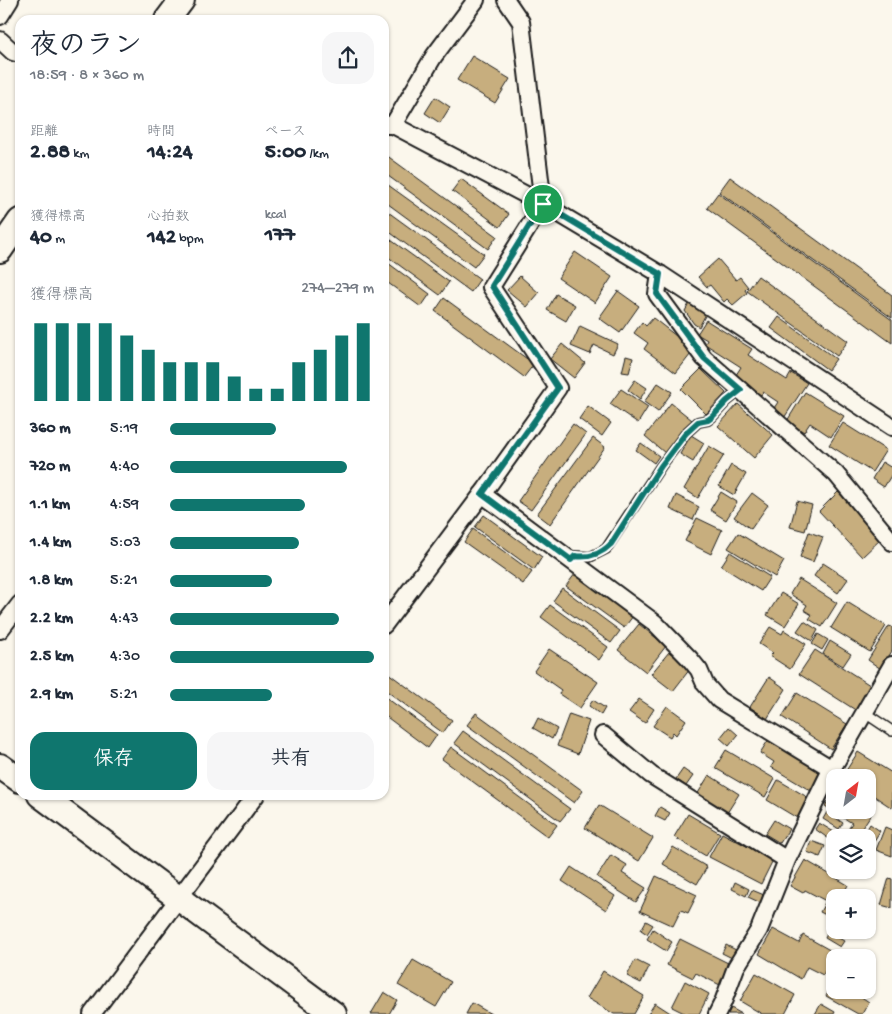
<!DOCTYPE html>
<html lang="ja">
<head>
<meta charset="utf-8">
<style>
  :root { --surface:#fff; --page:#f6f6f7; --text:#1f2937; --muted:#747a83; --accent:#0f766e }
  body { margin:0; font-family:"Gochi Hand","Klee One",sans-serif; background:var(--page); color:var(--text); height:100vh; display:flex; flex-direction:column; font-size:19px; white-space:nowrap }
  * { box-sizing:border-box; margin:0 }
  p { font-size:16px; color:var(--muted) }
  .icon { flex:none; width:28px; height:28px; fill:none; stroke:currentColor; stroke-width:2; stroke-linecap:round; stroke-linejoin:round }
  .map { position:relative; flex:1; overflow:hidden }
  .sheet { position:absolute; left:15px; top:15px; width:374px; height:785px; display:flex; flex-direction:column; background:var(--surface); border-radius:15px; box-shadow:0 1px 4px #0004 }
  .sheet>* { flex:none }
  .needle { width:32px; rotate:31deg }
  .buttons { position:absolute; left:826px; top:769px; display:grid; gap:10px }
  .buttons a { display:grid; place-items:center; width:50px; height:50px; border-radius:10px; background:var(--surface); box-shadow:0 1px 4px #0004; font-size:25px }
  .pin { position:absolute; display:grid; place-items:center; width:42px; height:42px; color:#fff; margin:-21px; border:2px solid #fff; border-radius:50%; box-shadow:0 1px 5px #0007 }
  .round { display:grid; place-items:center; flex:none; width:52px; height:52px; border-radius:15px; background:var(--page) }
  .headline { display:flex; align-items:center; justify-content:space-between; height:85px; padding:0 15px }
  h1 { font-size:28px; font-weight:700; line-height:38px }
  .stats { display:grid; grid-template-columns:repeat(3,1fr); gap:8px; height:85px; padding:5px 15px }
  .stats div { display:grid; align-content:center }
  .stats b { font-size:21px; font-weight:700 }
  .stats small { font-size:14px; font-weight:400 }
  .stats p { font-size:14px }
  .chart { height:140px; padding:10px 15px }
  .chart p { display:flex; justify-content:space-between }
  .chart svg { width:100%; height:90px; margin-top:5px; stroke:var(--accent); stroke-width:6 }
  .primary-button { display:flex; gap:10px; margin-top:auto; padding:10px 15px }
  .primary-button a { flex:1; height:58px; border-radius:15px; background:var(--accent); color:#fff; font-size:20px; font-weight:700; line-height:58px; text-align:center }
  .primary-button a+a { background:var(--page); color:var(--text) }
  ul { padding:0 15px; list-style:none; font-size:16px }
  li { display:grid; grid-template-columns:80px 60px 1fr; align-items:center; height:38px }
  li i { height:12px; border-radius:6px; background:var(--accent) }
  .map>svg:first-child { display:block }
</style>
</head>
<body>
<div class="map">
<svg width="892" height="1014" viewBox="0 0 892 1014">
  <rect width="100%" height="100%" fill="#fbf7ec"/>
  <filter id="ink" filterUnits="userSpaceOnUse"><feTurbulence type="fractalNoise" baseFrequency=".02" numOctaves="2"/><feDisplacementMap in="SourceGraphic" scale="10" xChannelSelector="R" yChannelSelector="G"/><feConvolveMatrix kernelMatrix="1 2 1 2 8 2 1 2 1" color-interpolation-filters="sRGB"/></filter>
  <g filter="url(#ink)">
    <!-- building -->
    <path fill="#c7ae7e" stroke="#1c1c1c" d="M472,56L510,79L495,103L457,80Z
      M435,97L450,107L440,123L425,113Z
      M386,155L497,236L488,249L384,173V157Z
      M730,177L892,295V318L719,192Z
      M461,179L509,214L500,227L452,191Z
      M384,182L484,254L474,267L384,201Z
      M718,193L892,320V343L707,208Z
      M384,209L480,279L471,292L384,228Z
      M384,235L449,282L440,295L384,254Z
      M575,252L612,277L595,303L558,278Z
      M718,259L736,280L740,277L748,287L745,290L747,293L733,305L727,299L724,302L710,285L707,287L698,277Z
      M384,260L430,294L421,307L384,280Z
      M520,276L539,293L527,307L507,290Z
      M758,276L848,341L837,356L747,291Z
      M618,291L639,306L620,333L599,318Z
      M556,294L575,305L566,321L547,310Z
      M444,298L534,364L524,377L435,311Z
      M689,304L706,314L699,327L694,324L685,311Z
      M779,317L836,359L828,370L771,328Z
      M653,318L694,350L676,373L644,349L648,343L634,333L642,322L646,326Z
      M706,320L752,349L748,355L787,380L791,373L807,383L784,418L772,411L778,402L763,392L761,395L734,378L741,367L705,344L707,340L697,334Z
      M580,326L618,344L613,354L594,345L590,354L571,346Z
      M562,344L585,363L574,378L550,359Z
      M626,356L633,358L629,373L622,372Z
      M701,369L726,393L706,414L681,389Z
      M635,380L647,388L640,399L628,390Z
      M658,383L672,392L658,412L644,402Z
      M621,389L648,407L638,423L610,404Z
      M805,392L844,416L831,437L810,423L804,432L787,421Z
      M671,403L692,420L665,453L645,436Z
      M738,404L773,435L754,458L718,426Z
      M588,406L611,423L602,436L579,419Z
      M843,423L886,450L872,472L829,445Z
      M573,424L586,434L531,510L518,501Z
      M691,435L704,443L693,462L680,454Z
      M593,438L605,447L550,524L537,514Z
      M641,443L659,456L654,463L636,450Z
      M709,446L724,455L698,498L684,489Z
      M882,462L892,468V474L884,487L872,479Z
      M731,465L746,474L734,495L719,486Z
      M721,492L737,502L726,520L710,510Z
      M838,492L882,538L862,557L819,511Z
      M752,493L768,505L751,529L734,517Z
      M676,495L699,507L693,520L670,509Z
      M797,501L812,505L805,531L790,527Z
      M484,515L542,557L534,570L475,527Z
      M697,518L722,530L711,554L685,541Z
      M473,529L532,572L523,584L464,542Z
      M809,532L823,537L813,562L800,557Z
      M738,533L784,561L775,577L728,548Z
      M730,552L770,577L761,591L721,566Z
      M823,563L848,579L838,593L814,576Z
      M575,574L633,616L624,628L566,586Z
      M799,579L837,603L822,627L809,619L812,615L804,610L807,605L790,594Z
      M562,588L620,631L611,643L553,601Z
      M781,593L799,604L785,626L767,615Z
      M847,602L886,626L870,652L831,628Z
      M550,605L608,647L599,660L541,617Z
      M804,621L818,630L812,641L797,631Z
      M639,624L666,646L646,672L618,650Z
      M889,626L892,627V651L881,669L868,660Z
      M770,627L782,634L784,630L806,644L790,669L770,656L773,653L759,644Z
      M818,634L828,640L822,650L812,644Z
      M830,641L851,654L843,666L823,654Z
      M549,649L598,682L580,708L559,694L561,690L534,671Z
      M815,650L873,687L857,711L799,674Z
      M669,652L690,669L673,691L651,674Z
      M384,670L452,720L443,733L384,689Z
      M769,677L786,689L767,719L750,707Z
      M797,693L847,724L831,749L782,717Z
      M384,696L437,735L428,748L384,715Z
      M639,699L654,709L645,723L629,712Z
      M593,700L605,708L601,715L589,706Z
      M667,706L686,720L676,735L673,732L670,737L653,726Z
      M476,713L583,791L574,803L467,725Z
      M569,714L589,721L578,754L557,746Z
      M538,718L557,729L552,739L533,728Z
      M729,727L738,735L729,746L720,738Z
      M463,731L570,809L560,821L454,743Z
      M769,739L823,772L811,791L771,767L774,762L760,753Z
      M451,747L557,825L548,837L442,759Z
      M726,750L775,779L765,797L715,768Z
      M858,752L892,773V808L868,792V778L842,777Z
      M683,769L693,776L686,786L676,779Z
      M709,775L739,794L727,813L697,795Z
      M778,780L809,798L797,818L767,800Z
      M835,791V810H868L872,813L858,834L849,828L852,823L825,806Z
      M599,805L653,838L639,861L585,828Z
      M660,807L670,813L665,821L655,816Z
      M827,812L843,823L839,829L823,819Z
      M688,814L720,833L706,856L674,837Z
      M774,820L789,829L780,843L765,834Z
      M819,823L834,832L829,839L815,829Z
      M870,824L880,831L871,846L868,843V838H862Z
      M885,827L892,830V856L876,850Z
      M722,833L773,860L761,884L709,857Z
      M811,841L825,846L820,857L807,852Z
      M673,847L707,867L697,884L663,864Z
      M611,855L627,865L622,873L646,888L636,902L597,877Z
      M805,860L848,885L841,898H835V907L830,917L820,912L826,901L805,890L803,893L790,886Z
      M571,867L615,896L606,910L562,881Z
      M656,876L697,895L688,913L681,910L673,926L640,911Z
      M889,878L892,879V908L881,905Z
      M735,882L749,889L746,896L732,889Z
      M752,890L764,895L761,903L748,897Z
      M646,921L653,925L647,934L641,930Z
      M653,929L672,942L666,951L647,939Z
      M773,929L799,943L803,935L835,953L823,975L807,967L801,979L759,954Z
      M828,932L844,941L840,947L825,938Z
      M680,939L730,964L720,985L696,973L693,978L667,965Z
      M726,945L738,951L734,959L722,953Z
      M413,960L451,982L436,1007L398,985Z
      M635,960L649,967L641,983L627,976Z
      M603,971L644,996L634,1014H614L587,998Z
      M756,973L795,995L785,1014H762L740,1001Z
      M685,981L709,994L699,1014H686L672,1007Z
      M835,981V990H864L860,996L869,1002L862,1014H858L826,996Z
      M384,992L397,1000L389,1014H371Z
      M472,1003L491,1014H466Z
      M655,1003L672,1014H648Z
      M821,1004L835,1012L834,1014H815Z
      M731,1008L742,1014H728Z"/>
    <g fill="none" stroke-linecap="round" stroke-linejoin="round">
      <!-- lane casing -->
      <g stroke="#1c1c1c" stroke-width="12">
        <path id="lane" d="M571,560L575,556L590,557L606,549L661,466L686,433L698,422L708,420L712,417L727,401L741,390
          M865,713L892,731"/>
      </g>
      <!-- street casing -->
      <g stroke="#1c1c1c" stroke-width="20">
        <path id="street" d="M0,16L10,0
          M0,40L13,52L20,54
          M384,125H393L543,204L660,274L892,427
          M393,125L434,56L476,0
          M660,274L657,294L704,358L836,474L892,542
          M482,494L655,623L690,659L699,670L705,684L719,700L832,769
          M384,625L486,489L558,388L491,287L543,204L521,22L506,0
          M0,630L20,604
          M603,735L651,775L787,860
          M92,1014L256,795
          M717,1014L723,1002L736,967L759,930L787,860L829,774L892,665"/>
      </g>
      <!-- secondary casing -->
      <g stroke="#1c1c1c" stroke-width="28">
        <path id="secondary" d="M167,20L182,0
          M0,250L20,221
          M0,766L20,780
          M40,795L334,1014"/>
      </g>
      <!-- lane -->
      <use href="#lane" stroke="#fbf7ec" stroke-width="9"/>
      <!-- street -->
      <use href="#street" stroke="#fbf7ec" stroke-width="16"/>
      <!-- secondary -->
      <use href="#secondary" stroke="#fbf7ec" stroke-width="24"/>
    </g>
  </g>
  <g fill="none" stroke-linecap="round" stroke-linejoin="round" filter="url(#ink)">
    <!-- route casing -->
    <g stroke="#fff" stroke-width="10">
      <path id="route" d="M543,204L660,274L657,294L704,358L741,390L727,401L712,417L708,420L698,422L686,433L661,466L611,544C600,555 589,558 575,556L571,560L482,494L558,388L492,286Z"/>
    </g>
    <!-- route -->
    <use href="#route" stroke="#0f766e" stroke-width="6"/>
  </g>
</svg>
<div class="buttons">
<a><svg class="needle" viewBox="-14 -14 28 28"><path d="M0-13l5 13h-10z" fill="#e53935"/><path d="M0 13l5-13h-10z" fill="#747a83"/></svg></a>
<a><svg class="icon" aria-label="layers" viewBox="0 0 24 24"><path d="M12 4l9 5-9 5-9-5zM3 14l9 5 9-5"/></svg></a>
<a>+</a>
<a>−</a>
</div>
<div class="pin" style="left:543px;top:204px;background:#1e9e55"><svg class="icon" aria-label="arrive" viewBox="0 0 24 24"><path d="M6 21V4h12l-3 4 3 4H6"/></svg></div>
<section class="sheet">
<div class="headline"><div><h1>夜のラン</h1><p>18:59 · 8 × 360 m</p></div><a class="round"><svg class="icon" aria-label="share" viewBox="0 0 24 24"><path d="M12 15V3M7 8l5-5 5 5M5 13v7h14v-7"/></svg></a></div>
<div class="stats">
<div><p>距離</p><b>2.88<small> km</small></b></div>
<div><p>時間</p><b>14:24</b></div>
<div><p>ペース</p><b>5:00<small> /km</small></b></div>
</div>
<div class="stats">
<div><p>獲得標高</p><b>40<small> m</small></b></div>
<div><p>心拍数</p><b>142<small> bpm</small></b></div>
<div><p>kcal</p><b>177</b></div>
</div>
<div class="chart"><p><span>獲得標高</span>274–279 m</p>
<svg viewBox="0 0 160 44" preserveAspectRatio="none"><path d="M5 44V6M15 44V6M25 44V6M35 44V6M45 44V12M55 44V19M65 44V25M75 44V25M85 44V25M95 44V32M105 44V38M115 44V38M125 44V25M135 44V19M145 44V12M155 44V6"/></svg>
</div>
<ul>
<li><b>360 m</b>5:19<i style="width:52%"></i></li>
<li><b>720 m</b>4:40<i style="width:87%"></i></li>
<li><b>1.1 km</b>4:59<i style="width:66%"></i></li>
<li><b>1.4 km</b>5:03<i style="width:63%"></i></li>
<li><b>1.8 km</b>5:21<i style="width:50%"></i></li>
<li><b>2.2 km</b>4:43<i style="width:83%"></i></li>
<li><b>2.5 km</b>4:30<i style="width:100%"></i></li>
<li><b>2.9 km</b>5:21<i style="width:50%"></i></li>
</ul>
<div class="primary-button"><a>保存</a><a>共有</a></div>
</section>
</div>
</body>
</html>
